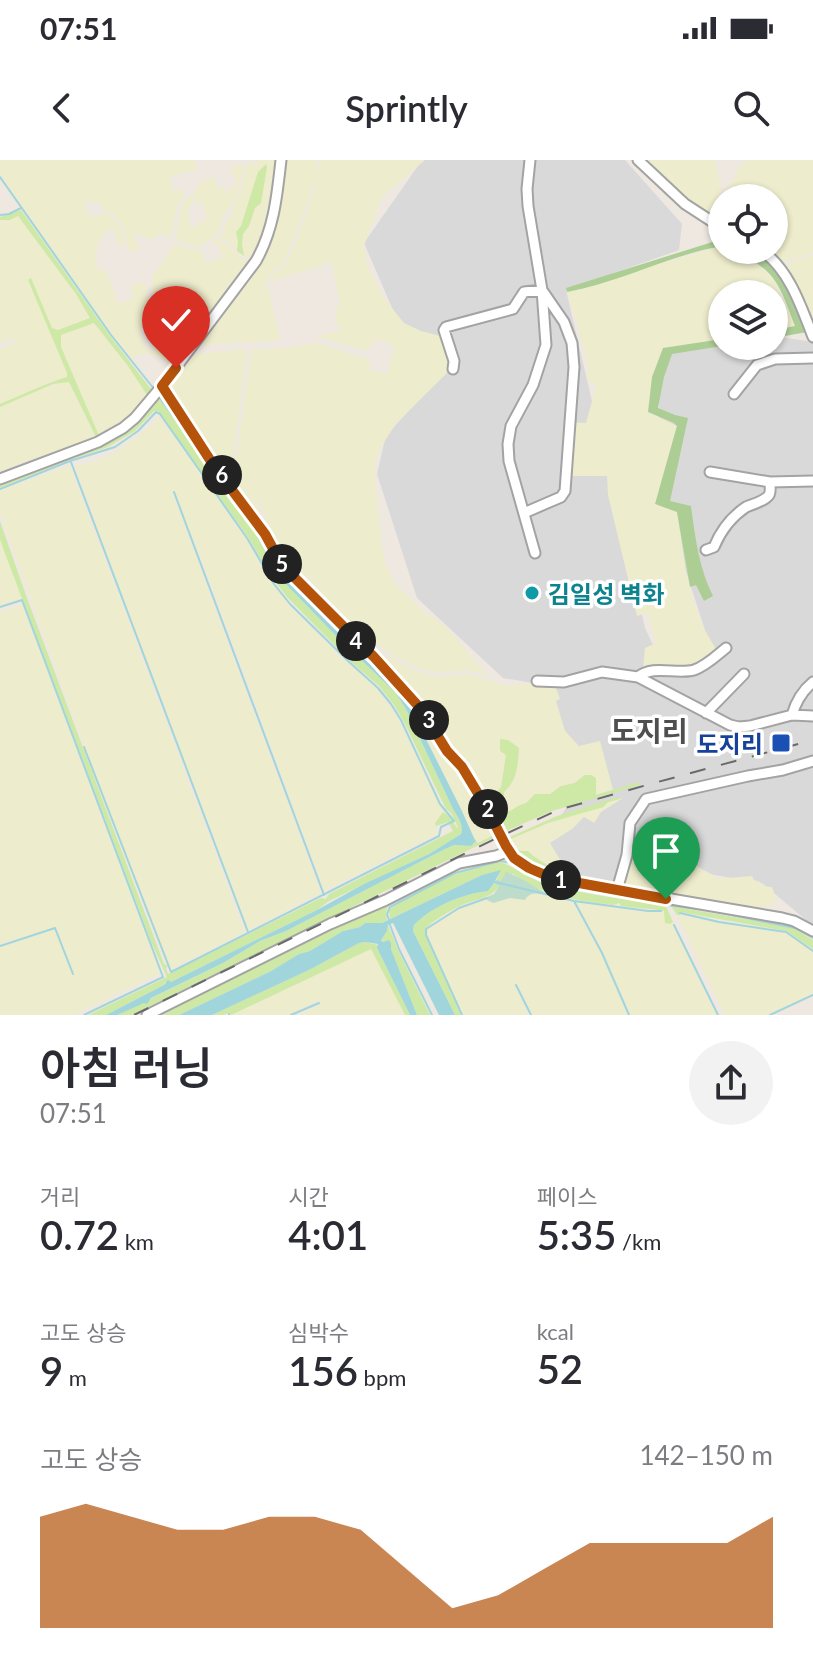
<!DOCTYPE html>
<html lang="ko">
<head>
<meta charset="utf-8">
<style>
  :root { --surface:#fff; --page:#f2f2f3; --text:#2b2b33; --muted:#7c7c81; --accent:#b45309 }
  body { margin:0; font-family:Lato,"Noto Sans KR",sans-serif; background:var(--page); color:var(--text); height:100vh; display:flex; flex-direction:column; font-size:30px; white-space:nowrap }
  * { box-sizing:border-box; margin:0 }
  p { font-size:26px; color:var(--muted) }
  .icon { flex:none; width:44px; height:44px; fill:none; stroke:currentColor; stroke-width:2; stroke-linecap:round; stroke-linejoin:round }
  .map { position:relative; height:855px; overflow:hidden }
  .sheet { display:flex; flex-direction:column; background:var(--surface); flex:1 }
  .sheet>* { flex:none }
  .tools { position:absolute; left:708px; top:24px; display:grid; gap:16px }
  .tools a { display:grid; place-items:center; width:80px; height:80px; border-radius:50%; background:var(--surface); box-shadow:0 2px 6px #0004; font-size:40px }
  .pin { position:absolute; display:grid; place-items:center; width:68px; height:68px; color:#fff; margin:-82px -34px; border-radius:50% 50% 50% 0; rotate:-45deg; box-shadow:0 0 8px #0007 }
  .pin .icon { rotate:45deg }
  .km { position:absolute; width:40px; height:40px; margin:-20px; border-radius:50%; background:#222; color:#fff; font-size:22px; line-height:40px; text-align:center }
  .round { display:grid; place-items:center; flex:none; width:84px; height:84px; border-radius:42px; background:var(--page) }
  .headline { display:flex; align-items:center; justify-content:space-between; height:136px; padding:0 40px }
  h1 { font-size:44px; font-weight:600; line-height:60px }
  .figures { display:grid; grid-template-columns:repeat(3,1fr); gap:12px; height:136px; padding:8px 40px }
  .figures div { display:grid; align-content:center }
  .figures b { font-size:40px; font-weight:600 }
  .figures small { font-size:22px; font-weight:400 }
  .figures p { font-size:22px }
  .chart { height:224px; padding:16px 40px }
  .chart p { display:flex; justify-content:space-between }
  .chart svg { width:100%; height:144px; margin-top:8px; fill:var(--accent); opacity:.7 }
  .status { display:flex; justify-content:space-between; align-items:center; height:56px; padding:0 40px; background:var(--surface); direction:ltr }
  .status svg { height:22px; fill:currentColor }
  header { display:flex; justify-content:space-between; align-items:center; height:104px; padding:0 40px; background:var(--surface); font-size:36px; font-weight:600 }
  .map>svg:first-child { display:block }
</style>
</head>
<body>
<div class="status"><b>07:51</b><svg viewBox="0 0 49 12"><path d="M0 12V9h3v3zM5 12V6h3v6zM10 12V3h3v9zM15 12V0h3v12zM26 1h20v11H26zM47 4h2v5h-2z"/></svg></div>
<header><svg class="icon" aria-label="back" viewBox="0 0 24 24"><path d="M15 5l-7 7 7 7"/></svg>Sprintly<svg class="icon" aria-label="search" viewBox="0 0 24 24"><circle cx="10" cy="10" r="6"/><path d="M15 15l6 6"/></svg></header>
<div class="map">
<svg width="813" height="855" viewBox="0 0 813 855">
  <rect width="100%" height="100%" fill="#eee8e1"/>
  <!-- residential -->
  <path fill="#dad9d9" d="M422,0H625L682,64L679,90L566,130L645,468L662,504L705,470L655,316L662,193L722,184V186H774V176L813,182V766L762,723L631,701L616,732L558,716L532,697L576,634L544,525L503,518L417,438L377,314L386,275L428,231L364,83Z"/>
  <!-- farmland -->
  <path fill="#edeccc" d="M0,0H194L197,13L192,11L170,16L173,31L182,30L184,36L177,47L172,75L165,78L163,73L148,80L138,72L134,76L140,89L130,92L123,66L114,55L101,47L99,43H95L94,41L86,42L88,57L102,55L101,50L112,57L121,67L126,88L117,83L114,69L102,73L103,81L98,82L99,90L95,91L98,111L106,109L118,143L133,139L131,125L145,122L149,146L148,158L139,171L145,188L150,190L171,182V205L161,197L146,193L132,198L110,172L0,15Z
    M260,0H277L267,61L251,101L244,96L242,84L243,74L249,65L255,48L261,42L267,7L265,5L258,12L241,66L236,72L238,82L237,91L231,84L219,78L224,69L226,60L233,54V48L242,26L247,2L252,4Z
    M288,0H319L313,15L321,4V0H425L382,37L364,86L368,107L384,138L404,163L421,171L444,177L451,202L446,214L397,262L379,290L376,301L375,319L382,387L386,406L393,421L425,453L445,466L488,516L468,510L436,513L413,506L388,492L362,473L356,466L349,464L332,447L327,448L303,424L308,422L317,428L312,421L301,415L282,393L266,358L258,335V343L266,370L225,313L237,293L251,189L285,188L317,183L370,200L369,210L387,214L394,189L388,182L376,179L367,191L322,178L313,177L339,171L335,153L337,152L335,147L340,145L332,102L269,122L277,109L284,108L296,81L315,31L313,17L312,33L282,106L276,107L264,125L252,177L263,131L267,123L280,180L202,185V182L228,149L259,105L266,92L274,74Z
    M646,0H715L721,29L713,56L691,42Z
    M747,0H813V93L784,101L767,90H774V38H722V62L720,58L721,44L724,29L732,23L736,11Z
    M242,4L244,7L238,32L229,49L223,55L220,68L215,76L202,85L195,87L176,79L181,46L191,35L193,44L187,49L191,67L197,66V63L207,60L203,43H195L193,33L199,24L213,16L218,28L224,27L227,34L232,27L236,25V18L233,17L230,7Z
    M18,55L76,134L90,158L57,170L52,168L31,119L29,120L67,213V218L49,222L35,230L0,244V190L15,181L13,178L0,183V60H10Z
    M216,79L229,86L249,104L176,201L174,176L151,129L153,116L176,82L187,89H201L206,103L222,98L219,86H215L213,80Z
    M722,86V90H735L763,109L773,118L796,167L774,170V134H722V179L663,188L652,217L648,252L677,266L655,344L677,351L687,419L692,437L703,467L717,491L696,506L683,509L643,508L645,488L656,483L648,453L637,456L608,335L607,316H569L571,262L586,263L597,224L587,221L588,208L584,187L567,132L580,130L626,114Z
    M813,96V157L787,104L799,98Z
    M93,163L128,206L149,238L125,263L100,278L61,186V175Z
    M247,189L234,292L223,311L167,230L169,225L196,194Z
    M69,222L97,279L63,292L44,296L0,311V247L53,224Z
    M159,256L246,379L265,412L289,445L347,503L378,529L396,554L443,652L435,663L437,674L324,731L213,430L174,331H172L321,733L248,770L111,406L75,306L97,301L119,290L152,265Z
    M70,305L245,772L171,809L167,804L66,537L0,353V331Z
    M0,379L22,438L0,446Z
    M22,444L160,813L74,855H0V787L55,769L73,816L74,815L56,767L0,784V452Z
    M388,495L411,509L435,517L468,514L509,526L537,523H554L560,539L556,541L565,571L579,586L600,581L613,630L596,635L585,615L575,623L561,626L550,634L535,635L526,643L520,645L510,652H502L504,632L515,617L518,598L519,588L508,580L501,628L494,635V659L385,504Z
    M404,536L411,542L460,608L496,674L477,684Z
    M623,638L601,652L594,663L584,657L572,669L550,683L562,703L554,709L536,699L528,691H520L513,687L511,679L529,670L573,655L603,647L608,642Z
    M635,661V699L660,701L661,705L696,706L715,716L717,719L752,716L754,720L760,722L763,726L772,727L777,741H774L771,745L754,749L686,739L673,735L621,726L631,671Z
    M536,733L572,741L601,794L628,855H532L516,824V830L529,855H463L428,778L427,770L460,748L477,741L487,740L493,743L516,737L524,739L527,736Z
    M575,742L648,752L664,751L670,764L673,762L716,855H631L603,794Z
    M677,755L782,773L795,778L813,792V833L767,855H725Z
    M371,789L405,855H296L319,845L320,842L317,841L288,855H231Z"/>
  <!-- grass -->
  <path fill="#cee9a6" d="M266,4L267,7L261,43L255,48L249,66L243,74L242,84L244,96L237,91L238,82L236,72L241,66L258,12Z
    M21,50L110,176L154,233L149,238L128,206L94,163L61,175V187L100,278L97,279L69,222L53,224L0,247V244C22,235 44,224 67,217V213L28,120L31,118L52,168L58,170L90,158L76,134L18,56L10,60H0V57Z
    M158,237L257,376L281,419L340,480L396,533L407,551L453,649C458,657 464,665 461,674L429,694L329,741L317,750L171,822H165L164,825L106,855H88L167,817L151,782L3,388L0,379V361L27,438L164,804L168,806L166,808L168,814L321,738L326,739L329,734L453,671L448,662L436,666L435,663L443,652L449,656L457,668L458,667L451,653L446,649L405,564L394,545L379,526L350,501L286,436L267,410L248,377L158,251H154L135,271L108,287L70,300L0,328V322L95,287Z
    M500,579L508,580L519,588C518,605 517,621 504,632L503,652L510,651L520,645L526,643L535,634H550L561,626L575,623L585,615H591L596,618V635L639,622L640,625L552,651L502,673L494,659V635L501,627L506,595L500,591Z
    M614,638H623L608,642L603,647L548,663L511,679L513,687L520,691H528C538,702 553,704 559,718L524,704L505,679L557,656Z
    M496,674L497,676L132,855H117L223,803L260,781L286,771L443,690L454,685L471,686L476,681L478,683Z
    M507,695L529,712L665,741L666,744L547,721C531,715 513,699 498,700L461,709L389,746L386,751L387,760L382,763H365L360,767L343,771L310,791L299,794L271,811L179,855H155L455,708Z
    M499,702C517,707 530,720 549,725C587,735 627,739 666,746L673,762L670,764L665,763L664,751C650,748 635,748 621,746L619,743L613,745C575,740 545,737 513,714L501,721L497,719L500,711L482,715L390,759L389,751L391,748C409,737 435,720 455,714C468,710 484,706 499,702Z
    M494,723L499,726C490,740 472,739 458,747C446,753 434,760 425,769V775L461,855H455L413,771L414,765C433,746 462,734 488,731Z
    M671,746L786,766L795,769L813,780V789L786,771L680,752V755H677Z
    M388,765L398,790L430,855H417L391,789L381,779L387,771Z
    M365,782L378,785L377,788L410,855H405L371,789L231,855L229,853L223,855H212L309,810L359,783Z"/>
  <!-- forest -->
  <path fill="#acce95" d="M722,79V86C670,95 618,123 567,132L566,128Z
    M735,90C742,90 748,89 754,92C783,104 794,145 807,172L774,178V170L795,166C789,151 783,131 773,118C764,106 747,97 735,90Z
    M722,179V186L672,194L664,217L658,248L675,255L688,258L670,341L691,346C695,376 699,409 713,436L704,441L696,425L690,427L677,352L655,344L677,266L674,263L648,252L652,217L663,188Z"/>
  <!-- wetland -->
  <path fill="#bedccb" d="M506,712C516,715 534,726 544,732L542,734C535,733 529,733 525,740L510,738L493,743L487,740V737L494,734L499,726L494,723L497,719L501,721Z"/>
  <!-- water -->
  <path fill="#a1d5dc" d="M161,234L166,238L261,374L275,401L334,468L404,535L461,649L474,678L476,681L471,686L454,685L443,690L286,771L260,781L223,803L151,838L147,844L144,843L117,855H106L164,825L168,820L171,822L317,750L364,724L429,694L461,674C464,665 458,657 453,649L407,551L396,533L340,480L281,419L257,376L158,237Z
    M501,710L494,723L488,731C462,734 433,746 414,765L413,771L455,855H439L393,763L388,765L387,771L381,780L383,782L389,780L391,783V789L417,855H410L377,788L378,784L365,782L359,783L309,810L212,855H179L271,811L299,794L310,791L343,771L360,767L365,763H382L482,715Z"/>
  <g fill="none" stroke-linecap="round" stroke-linejoin="round">
    <!-- stream -->
    <path stroke="#a1d5dc" stroke-width="2" d="M0,17L111,175L154,229
      M0,55L9,54L21,48
      M71,302L248,772
      M0,329L70,301L115,287L138,271L156,252L160,254L247,378L274,424L290,444L348,501L378,528L391,544L401,560L440,644L454,661L441,667L439,676L171,812L84,587
      M174,332L324,735
      M0,447L22,440L163,817L84,855
      M495,722L574,741L648,751H661
      M574,741L602,793L629,855
      M680,753L719,762L786,772L813,791
      M389,760L387,754L390,747L455,713L500,701L511,703L529,715L552,725L665,745L707,750L785,766L795,768L813,778
      M390,765L399,789L432,855
      M674,765L718,855
      M0,786L55,768L73,814
      M516,825L531,855
      M229,854V855
      M291,855L319,843
      M462,855L426,775V769L459,748L487,738
      M770,855L813,835"/>
    <!-- minor casing -->
    <g stroke="#a3a3a3" stroke-width="13">
      <path id="minor" d="M530,0L527,29L528,46L542,130L546,185L533,225L511,266L508,284L509,301L535,393
        M638,0L685,44L722,68
        M761,90C789,109 801,146 813,177
        M453,209L454,201L444,170L446,167L513,149L524,132L542,130L564,162L572,183L574,207L565,331L561,337L524,353
        M162,226L214,306L265,374L282,405L374,497L421,549L447,591L462,607L485,645L506,686L520,703L540,714L577,723L782,758L794,761L813,771
        M734,234L757,205L775,199L813,198
        M710,312L770,322L813,321
        M0,319L98,282L123,268L135,258L162,226L256,101C274,69 277,36 281,0
        M706,390L714,387C721,370 731,357 746,347C753,344 765,341 769,335C771,332 770,326 770,322
        M638,517C653,504 676,515 694,510C706,506 716,496 726,488
        M537,521L564,522L602,512L638,517L730,565L739,567L750,566L792,555L813,556
        M706,553L744,514
        M792,555C796,541 802,531 813,522
        M617,730L627,695L630,663L646,639L748,616L783,610L813,601
        M147,855L330,764L386,740L459,703L496,696L509,691"/>
    </g>
    <!-- minor -->
    <use href="#minor" stroke="#fff" stroke-width="9"/>
    <!-- rail -->
    <path stroke="#6a6a6a" stroke-width="2" stroke-dasharray="16 16" stroke-linecap="butt" d="M134,855L501,676L558,650L654,623L813,580"/>
  </g>
  <g fill="none" stroke-linecap="round" stroke-linejoin="round">
    <!-- route casing -->
    <g stroke="#fff" stroke-width="16">
      <path id="route" d="M176,208L162,226L214,306L265,374L282,405L374,497L421,549L447,591L462,607L485,645L506,686L514,698L529,708L552,718L666,739"/>
    </g>
    <!-- route -->
    <use href="#route" stroke="#b45309" stroke-width="10"/>
  </g>
  <!-- markers -->
  <circle fill="#0f9aa8" stroke="#fff" stroke-width="3" cx="532" cy="433" r="8"/>
  <rect fill="#1a4fb4" stroke="#fff" stroke-width="3" x="771" y="573" width="20" height="20" rx="4"/>
  <g text-anchor="middle" dominant-baseline="central" stroke-width="7" stroke-linejoin="round" paint-order="stroke">
    <!-- culture labels -->
    <g font-size="24" font-weight="bold" fill="#0d838f" stroke="#fff" text-anchor="start">
      <text x="548" y="433">김일성 벽화</text>
    </g>
    <!-- transit labels -->
    <g font-size="24" font-weight="bold" fill="#164399" stroke="#fff" text-anchor="end">
      <text x="763" y="583">도지리</text>
    </g>
    <!-- quarter labels -->
    <g font-size="28" font-weight="bold" fill="#4f4f4f" stroke="#fff">
      <text x="649" y="570">도지리</text>
    </g>
  </g>
</svg>
<div class="tools">
<a><svg class="icon" aria-label="locate" viewBox="0 0 24 24"><circle cx="12" cy="12" r="6"/><path d="M12 2v4M12 18v4M2 12h4M18 12h4"/></svg></a>
<a><svg class="icon" aria-label="layers" viewBox="0 0 24 24"><path d="M12 4l9 5-9 5-9-5zM3 14l9 5 9-5"/></svg></a>
</div>
<div class="pin" style="left:666px;top:739px;background:#1e9e55"><svg class="icon" aria-label="arrive" viewBox="0 0 24 24"><path d="M6 21V4h12l-3 4 3 4H6"/></svg></div>
<div class="pin" style="left:176px;top:208px;background:#d93025"><svg class="icon" aria-label="check" viewBox="0 0 24 24"><path d="M5 12l5 5 9-10"/></svg></div>
<b class="km" style="left:561px;top:720px">1</b>
<b class="km" style="left:488px;top:649px">2</b>
<b class="km" style="left:429px;top:560px">3</b>
<b class="km" style="left:356px;top:481px">4</b>
<b class="km" style="left:282px;top:404px">5</b>
<b class="km" style="left:222px;top:315px">6</b>
</div>
<section class="sheet">
<div class="headline"><div><h1>아침 러닝</h1><p>07:51</p></div><a class="round"><svg class="icon" aria-label="share" viewBox="0 0 24 24"><path d="M12 15V3M7 8l5-5 5 5M5 13v7h14v-7"/></svg></a></div>
<div class="figures">
<div><p>거리</p><b>0.72<small> km</small></b></div>
<div><p>시간</p><b>4:01</b></div>
<div><p>페이스</p><b>5:35<small> /km</small></b></div>
</div>
<div class="figures">
<div><p>고도 상승</p><b>9<small> m</small></b></div>
<div><p>심박수</p><b>156<small> bpm</small></b></div>
<div><p>kcal</p><b>52</b></div>
</div>
<div class="chart"><p><span>고도 상승</span>142–150 m</p>
<svg viewBox="0 0 160 44" preserveAspectRatio="none"><path d="M0 44V10L10 6L20 10L30 14L40 14L50 10L60 10L70 14L80 26L90 38L100 34L110 26L120 18L130 18L140 18L150 18L160 10V44z"/></svg>
</div>
</section>
</body>
</html>
